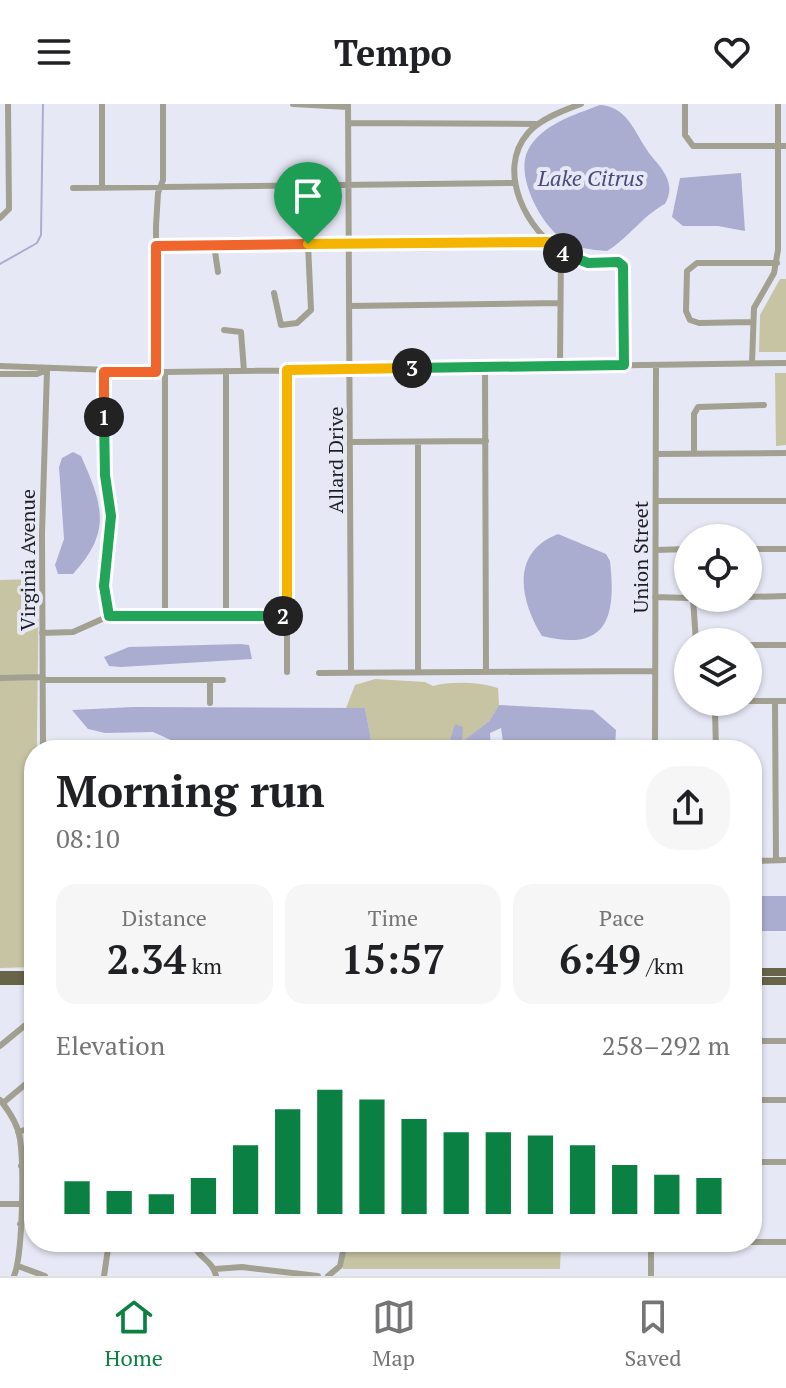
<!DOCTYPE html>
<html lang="en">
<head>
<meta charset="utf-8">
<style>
  :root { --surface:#fff; --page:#f6f6f6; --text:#202124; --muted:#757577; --line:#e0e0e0; --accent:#0b8043 }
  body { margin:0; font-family:"PT Serif",serif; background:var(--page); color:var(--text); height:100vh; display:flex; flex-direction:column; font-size:30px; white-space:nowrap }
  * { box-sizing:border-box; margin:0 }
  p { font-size:26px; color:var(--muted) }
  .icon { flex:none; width:44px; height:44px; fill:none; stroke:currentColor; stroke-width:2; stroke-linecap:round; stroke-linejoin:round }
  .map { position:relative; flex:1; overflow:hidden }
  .side { position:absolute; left:24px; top:636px; width:738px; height:512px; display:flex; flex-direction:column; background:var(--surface); border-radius:32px; box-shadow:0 2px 6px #0004 }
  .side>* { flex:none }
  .fabs { position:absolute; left:674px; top:420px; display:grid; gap:16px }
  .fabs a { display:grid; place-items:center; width:88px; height:88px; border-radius:50%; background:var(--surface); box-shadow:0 2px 6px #0004; font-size:40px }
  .pin { position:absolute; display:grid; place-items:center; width:68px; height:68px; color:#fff; margin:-82px -34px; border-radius:50% 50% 50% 0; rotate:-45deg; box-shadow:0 0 8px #0007 }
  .pin .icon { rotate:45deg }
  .km { position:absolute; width:40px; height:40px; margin:-20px; border-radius:50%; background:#222; color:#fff; font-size:22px; line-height:40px; text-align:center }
  .round { display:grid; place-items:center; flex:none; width:84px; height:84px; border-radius:32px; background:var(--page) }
  .overview { display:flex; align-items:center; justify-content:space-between; height:136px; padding:0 32px }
  h1 { font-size:44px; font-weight:700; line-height:60px }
  .stats { display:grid; grid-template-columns:repeat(3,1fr); gap:12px; height:136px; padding:8px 32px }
  .stats div { display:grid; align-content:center; border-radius:20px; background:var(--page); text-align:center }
  .stats b { font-size:40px; font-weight:700 }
  .stats small { font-size:22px; font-weight:400 }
  .stats p { font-size:22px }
  .chart { height:224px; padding:16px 32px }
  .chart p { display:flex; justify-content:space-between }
  .chart svg { width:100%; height:144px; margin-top:8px; stroke:var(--accent); stroke-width:6 }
  header { display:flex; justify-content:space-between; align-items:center; height:104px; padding:0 32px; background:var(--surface); font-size:36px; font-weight:700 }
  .tabs { display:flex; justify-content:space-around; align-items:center; height:112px; border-top:2px solid var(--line); background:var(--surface); font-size:22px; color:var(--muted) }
  .tabs a { display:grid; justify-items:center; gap:4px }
  .tabs .selected { color:var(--accent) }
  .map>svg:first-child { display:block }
</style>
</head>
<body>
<header><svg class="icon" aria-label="menu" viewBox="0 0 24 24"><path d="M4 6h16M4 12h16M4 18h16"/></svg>Tempo<svg class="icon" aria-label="heart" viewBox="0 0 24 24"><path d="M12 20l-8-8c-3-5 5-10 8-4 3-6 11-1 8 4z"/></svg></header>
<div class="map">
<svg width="786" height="1172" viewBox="0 0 786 1172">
  <rect width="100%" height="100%" fill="#e7e8f6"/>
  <!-- green -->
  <path fill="#c7c4a3" d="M780,175H786V248H759L760,211Z
    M775,269H786V341L776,342Z
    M39,475L34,863L0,864V476Z
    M375,575L425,578L433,582C452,577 479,578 498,584L499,601L489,617L461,639L452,634L447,646H373L365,604H346L355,581Z
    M344,1138H561L560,1165H343Z"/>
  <!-- water -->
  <path fill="#abadd0" d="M600,1C626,3 633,24 645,43C656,61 679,75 665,100C642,112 629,134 607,147C591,146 574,144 561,134C540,119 515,71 528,46C542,20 574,11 600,1Z
    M741,69L745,127L718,122H683L672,113L680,74Z
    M73,348L81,352C103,401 112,428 73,470H58L55,461L64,435L59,363L62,354Z
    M558,430L606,450L610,457C616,511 609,549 542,532C519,495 511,448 558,430Z
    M241,540L249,541L252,555L121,563L109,562L104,553L129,543Z
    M499,601L593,606L616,626L615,646H504L501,624L490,629L491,646H447L455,620L463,623L462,638L489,617Z
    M134,603L365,604L373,646H193L153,628L105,629L88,625L72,606Z
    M752,792H786V827H752Z"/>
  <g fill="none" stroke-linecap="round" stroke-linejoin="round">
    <!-- stream -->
    <path stroke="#abadd0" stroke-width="2" d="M0,160L37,139L41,131L43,0"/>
    <!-- minor -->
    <path stroke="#a2a091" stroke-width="6" d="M102,0V83
      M293,0L348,3
      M348,0L351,569
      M581,0C564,6 540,15 528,29C495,67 527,128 565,150C584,160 615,155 623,162L624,261
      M685,0V31L693,42H786
      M348,19L538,20
      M73,84L515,79
      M0,114L9,105L8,0
      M214,141L218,168
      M156,142L549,138
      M274,189L281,221L297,219L311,206L308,140
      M349,202L559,199
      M752,218L699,219L690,216L686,207L687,167L697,159H777
      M224,226L241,228L244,267
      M752,259L754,204L774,169L778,146V0
      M0,262L165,268L786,259
      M560,262L561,147
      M485,263L486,568
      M287,266V568
      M226,267V512
      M104,268V359L111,412L104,482L109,512
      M156,268V122L158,89L163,76V0
      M165,268V512
      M0,270H37L47,266
      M350,338L486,337
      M694,349V310L698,303L764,301
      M656,350L786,349
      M656,397H786
      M748,445H786
      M656,446L688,445
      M655,493L688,494
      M748,493L786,492
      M693,494L696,538
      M42,529L73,528L109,512H287
      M748,541H786
      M418,568V338
      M319,569L655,567
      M0,574L43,573
      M43,576H223
      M210,576V599
      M748,597H786
      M775,597L776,756
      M43,646L42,429L47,266
      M655,646L656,261
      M716,646L715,606L720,598
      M752,757L786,756
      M752,937H786
      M0,942L34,914
      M0,996C9,1007 18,1020 20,1035C24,1061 23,1150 14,1172
      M752,996H786
      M3,999L34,973
      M18,1028L34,1023
      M752,1058H786
      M21,1062H34
      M0,1100H20
      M20,1120L34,1118
      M193,1138C196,1153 213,1156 216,1172
      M752,1138H786
      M18,1162L45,1172
      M215,1165L242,1163L318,1172
      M104,1172L109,1138
      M328,1172L340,1162L345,1138
      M651,1172V1138"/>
    <!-- major -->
    <path stroke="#676448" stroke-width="8" d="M752,868H786
      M0,871H34
      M0,877H34
      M752,877H786"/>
  </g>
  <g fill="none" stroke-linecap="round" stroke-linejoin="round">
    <!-- split-1 casing -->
    <g stroke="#fff" stroke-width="16">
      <path id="split-1" d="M104,313V268H156V142L308,140"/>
    </g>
    <!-- split-2 casing -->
    <g stroke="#fff" stroke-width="16">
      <path id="split-2" d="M104,313L105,371L111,412L104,482L109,512H283"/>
    </g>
    <!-- split-3 casing -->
    <g stroke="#fff" stroke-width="16">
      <path id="split-3" d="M283,512H287V266L412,264"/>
    </g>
    <!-- split-4 casing -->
    <g stroke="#fff" stroke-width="16">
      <path id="split-4" d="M412,264L624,261L623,162L618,158L588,159L563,149"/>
    </g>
    <!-- split-5 casing -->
    <g stroke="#fff" stroke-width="16">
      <path id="split-5" d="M308,140L549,138L563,149"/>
    </g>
    <!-- split-1 -->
    <use href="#split-1" stroke="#f0652b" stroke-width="10"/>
    <!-- split-2 -->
    <use href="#split-2" stroke="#22a559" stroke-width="10"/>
    <!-- split-3 -->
    <use href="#split-3" stroke="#f5b400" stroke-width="10"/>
    <!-- split-4 -->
    <use href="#split-4" stroke="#22a559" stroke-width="10"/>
    <!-- split-5 -->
    <use href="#split-5" stroke="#f5b400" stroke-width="10"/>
  </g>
  <g text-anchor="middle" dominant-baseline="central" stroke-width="8" stroke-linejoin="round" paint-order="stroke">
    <!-- street labels -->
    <g font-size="20" fill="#1e1e23" stroke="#e7e8f6">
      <text transform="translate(335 356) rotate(-90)">Allard Drive</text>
      <text transform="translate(640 453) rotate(-90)">Union Street</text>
      <text transform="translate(27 456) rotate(-90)">Virginia Avenue</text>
    </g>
    <!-- water labels -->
    <g font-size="22" font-style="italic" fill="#4a4a7b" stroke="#e7e8f6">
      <text x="591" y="73">Lake Citrus</text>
    </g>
  </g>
</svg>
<div class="fabs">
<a><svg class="icon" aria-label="locate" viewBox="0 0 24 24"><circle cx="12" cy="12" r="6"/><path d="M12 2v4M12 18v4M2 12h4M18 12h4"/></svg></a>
<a><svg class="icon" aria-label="layers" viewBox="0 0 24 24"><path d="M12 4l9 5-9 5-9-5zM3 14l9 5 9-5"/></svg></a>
</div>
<div class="pin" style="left:308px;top:140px;background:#1e9e55"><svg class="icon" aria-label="arrive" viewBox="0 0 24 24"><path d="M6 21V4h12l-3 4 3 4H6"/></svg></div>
<b class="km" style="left:104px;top:313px">1</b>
<b class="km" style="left:283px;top:512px">2</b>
<b class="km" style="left:412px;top:264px">3</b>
<b class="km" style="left:563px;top:149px">4</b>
<section class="side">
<div class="overview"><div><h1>Morning run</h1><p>08:10</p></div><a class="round"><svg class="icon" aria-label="share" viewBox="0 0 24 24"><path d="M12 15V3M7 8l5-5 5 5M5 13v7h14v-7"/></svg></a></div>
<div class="stats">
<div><p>Distance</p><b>2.34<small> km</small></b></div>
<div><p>Time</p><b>15:57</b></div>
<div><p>Pace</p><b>6:49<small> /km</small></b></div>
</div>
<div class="chart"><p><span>Elevation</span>258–292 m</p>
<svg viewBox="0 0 160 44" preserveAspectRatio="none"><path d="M5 44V34M15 44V37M25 44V38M35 44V33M45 44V23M55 44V12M65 44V6M75 44V9M85 44V15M95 44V19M105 44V19M115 44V20M125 44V23M135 44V29M145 44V32M155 44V33"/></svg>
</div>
</section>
</div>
<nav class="tabs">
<a class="selected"><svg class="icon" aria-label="home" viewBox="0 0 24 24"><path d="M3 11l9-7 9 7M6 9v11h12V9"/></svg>Home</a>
<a><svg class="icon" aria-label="map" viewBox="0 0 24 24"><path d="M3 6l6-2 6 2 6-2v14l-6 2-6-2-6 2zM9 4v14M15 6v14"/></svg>Map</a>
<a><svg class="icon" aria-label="saved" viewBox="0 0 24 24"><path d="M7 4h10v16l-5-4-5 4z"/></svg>Saved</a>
</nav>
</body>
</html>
